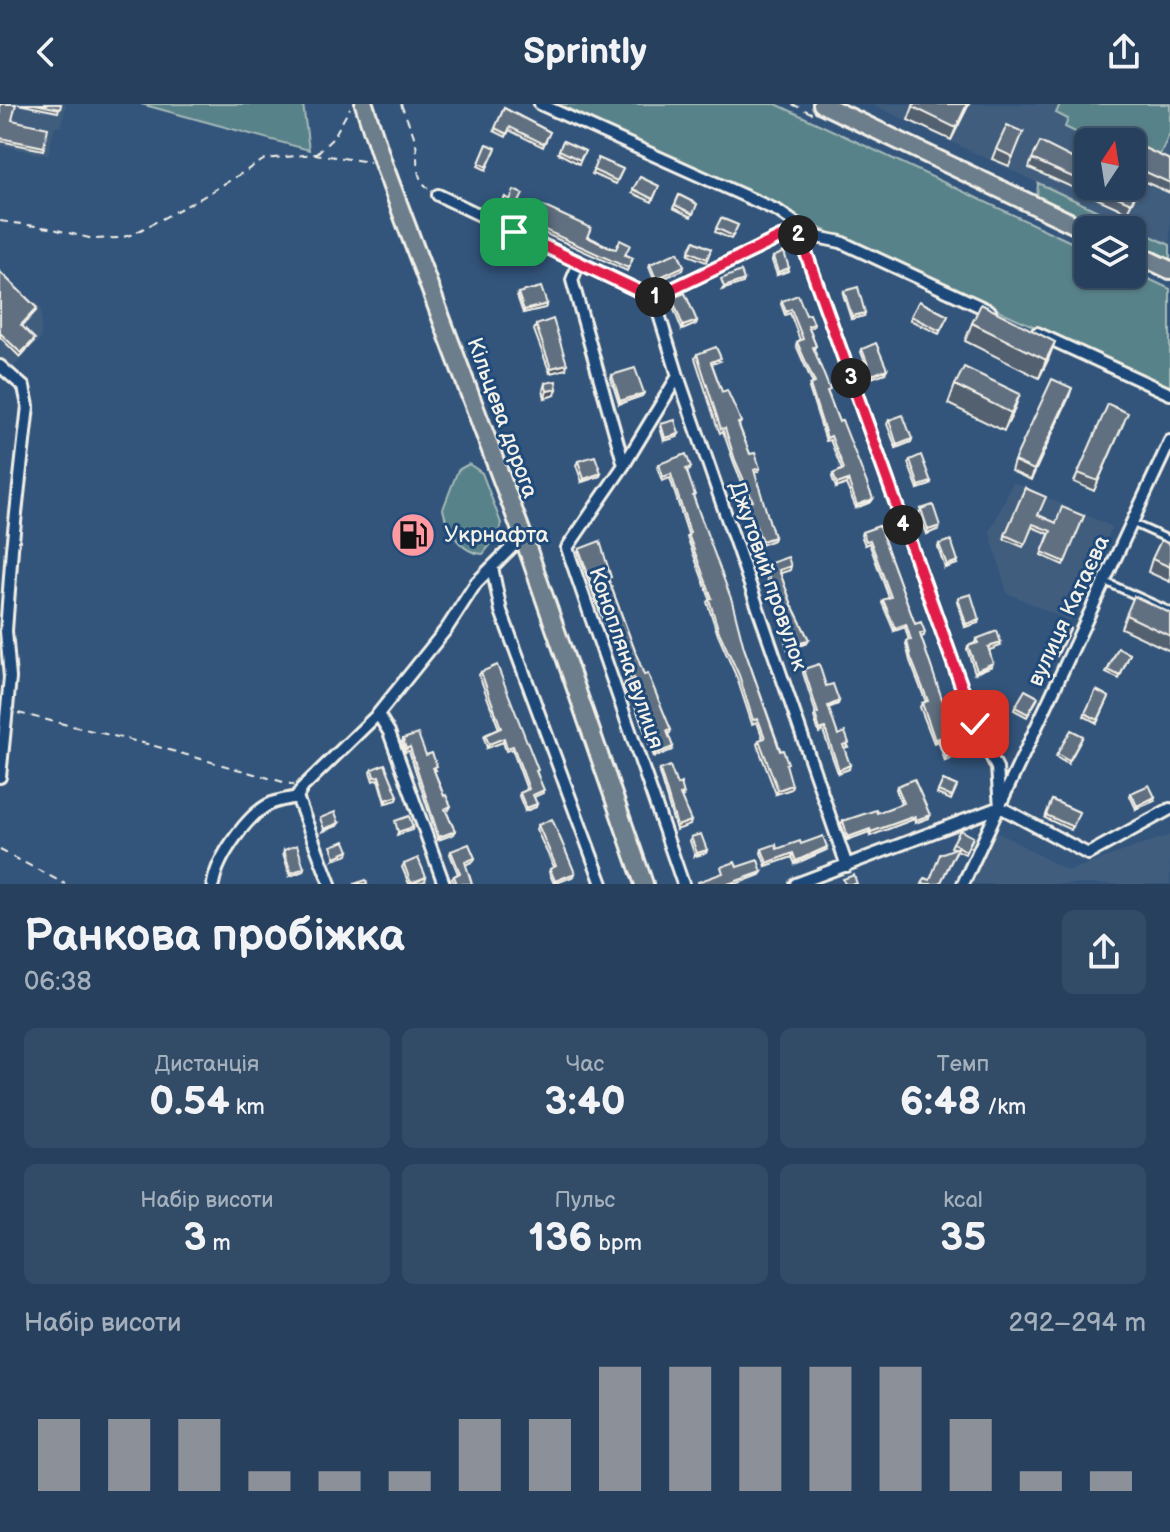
<!DOCTYPE html>
<html lang="uk">
<head>
<meta charset="utf-8">
<style>
  :root { --surface:#26405d; --page:#324b66; --text:#f1f3f6; --muted:#a4afbc; --line:#425972; --accent:#8c9099 }
  body { margin:0; font-family:"Balsamiq Sans",sans-serif; background:var(--page); color:var(--text); height:100vh; display:flex; flex-direction:column; font-size:30px; white-space:nowrap }
  * { box-sizing:border-box; margin:0 }
  p { font-size:26px; color:var(--muted) }
  .icon { flex:none; width:44px; height:44px; fill:none; stroke:currentColor; stroke-width:2; stroke-linecap:round; stroke-linejoin:round }
  .map { position:relative; height:780px; overflow:hidden }
  .panel { display:flex; flex-direction:column; background:var(--surface); flex:1 }
  .panel>* { flex:none }
  .needle { width:52px; rotate:12deg }
  .fabs { position:absolute; left:1074px; top:24px; display:grid; gap:16px }
  .fabs a { display:grid; place-items:center; width:72px; height:72px; border-radius:12px; background:var(--surface); box-shadow:0 2px 6px #0004,0 0 0 2px var(--line); font-size:40px }
  .pin { position:absolute; display:grid; place-items:center; width:68px; height:68px; color:#fff; margin:-34px; border-radius:16px; box-shadow:0 4px 12px #0006 }
  .km { position:absolute; width:40px; height:40px; margin:-20px; border-radius:50%; background:#222; color:#fff; font-size:22px; line-height:40px; text-align:center }
  .round { display:grid; place-items:center; flex:none; width:84px; height:84px; border-radius:12px; background:var(--page) }
  .head { display:flex; align-items:center; justify-content:space-between; height:136px; padding:0 24px }
  h1 { font-size:44px; font-weight:700; line-height:60px }
  .metrics { display:grid; grid-template-columns:repeat(3,1fr); gap:12px; height:136px; padding:8px 24px }
  .metrics div { display:grid; align-content:center; border-radius:12px; background:var(--page); text-align:center }
  .metrics b { font-size:40px; font-weight:700 }
  .metrics small { font-size:22px; font-weight:400 }
  .metrics p { font-size:22px }
  .chart { height:224px; padding:16px 24px }
  .chart p { display:flex; justify-content:space-between }
  .chart svg { width:100%; height:144px; margin-top:8px; stroke:var(--accent); stroke-width:6 }
  header { display:flex; justify-content:space-between; align-items:center; height:104px; padding:0 24px; background:var(--surface); font-size:36px; font-weight:700 }
  .map>svg:first-child { display:block }
</style>
</head>
<body>
<header><svg class="icon" aria-label="back" viewBox="0 0 24 24"><path d="M15 5l-7 7 7 7"/></svg>Sprintly<svg class="icon" aria-label="share" viewBox="0 0 24 24"><path d="M12 15V3M7 8l5-5 5 5M5 13v7h14v-7"/></svg></header>
<div class="map">
<svg width="1170" height="780" viewBox="0 0 1170 780">
  <rect width="100%" height="100%" fill="#33557c"/>
  <filter id="ink" filterUnits="userSpaceOnUse"><feTurbulence type="fractalNoise" baseFrequency=".0125" numOctaves="2"/><feDisplacementMap in="SourceGraphic" scale="16" xChannelSelector="R" yChannelSelector="G"/><feConvolveMatrix kernelMatrix="1 2 1 2 8 2 1 2 1" color-interpolation-filters="sRGB"/></filter>
  <g filter="url(#ink)">
    <!-- built -->
    <path fill="#415d7e" fill-rule="evenodd" d="M0,0H66L61,23L55,22L48,52L0,41Z
      M872,0H1170V141L1038,79ZM1088,38H1132V82H1088Z
      M0,167L41,204V235L12,264L0,253Z
      M1013,378L1112,423L1070,517L1007,489L990,428Z
      M994,726L1068,767L1170,731V780H968Z"/>
    <!-- green -->
    <path fill="#598289" stroke="#a6bab8" stroke-width="2" d="M141,0H303L309,46Z
      M558,0H776L1088,146V170H1132V167L1170,185V285L815,122Z
      M1060,0H1170V29L1159,53L1136,42L1132,50V38H1096L1065,23L1068,15L1056,9Z
      M1038,79L1170,141V156L1132,138V126H1108L1037,93Z
      M469,360L482,369L501,419L499,430L483,450C460,449 447,425 443,405L458,366Z"/>
    <g fill="none" stroke-linecap="round" stroke-linejoin="round">
      <!-- service casing -->
      <g stroke="#f4f1e8" stroke-width="11">
        <path id="service" d="M1132,419L1170,436
          M1106,478L1170,507"/>
      </g>
      <!-- minor casing -->
      <g stroke="#f4f1e8" stroke-width="16">
        <path id="minor" d="M540,0L778,107L798,121L802,130L841,138L990,207
          M438,91L654,194L781,133L802,130L806,149L975,620L997,664L1000,703
          M579,159L572,176L624,361
          M654,194L678,272L847,762
          M1037,229L1170,290
          M0,262L24,283L28,302L12,445L6,527L10,574L0,673
          M678,272L624,361L567,444L683,780
          M492,463L501,507L602,780
          M378,610L389,628L444,780
          M297,693L330,780
          M213,780C217,754 248,709 272,699C280,696 289,695 297,693L303,683L378,610L447,524L476,479L523,432
          M796,780L1000,703L1088,750L1170,705
          M963,780L1170,337"/>
      </g>
      <!-- primary casing -->
      <g stroke="#f4f1e8" stroke-width="22">
        <path id="primary" d="M822,0L1088,127
          M1132,148L1170,166"/>
      </g>
      <!-- trunk casing -->
      <g stroke="#f4f1e8" stroke-width="22">
        <path id="trunk" d="M364,0L383,59L523,432L644,780"/>
      </g>
      <!-- path -->
      <path stroke="#f4f1e8" stroke-width="2" stroke-dasharray="8 6" stroke-linecap="butt" d="M401,0C405,12 412,24 415,36C420,53 412,71 428,84
        M792,0L813,10
        M316,50L333,34L350,4
        M0,117L49,124L93,135L120,134L133,130L201,94L265,55L315,50L370,58
        M18,609L151,641L294,681
        M0,746L65,780"/>
      <!-- service -->
      <use href="#service" stroke="#1f4a7a" stroke-width="5"/>
      <!-- minor -->
      <use href="#minor" stroke="#1f4a7a" stroke-width="10"/>
      <!-- primary -->
      <use href="#primary" stroke="#6c7d8b" stroke-width="16"/>
      <!-- trunk -->
      <use href="#trunk" stroke="#6c7d8b" stroke-width="16"/>
    </g>
    <!-- wall -->
    <path fill="#53606f" stroke="#f4f1e8" stroke-width="2" d="M0,0L12,16L44,43L43,46L0,37Z
      M18,0H61L58,8Z
      M914,0H969L951,36L908,16Z
      M504,4L550,28L543,43L509,26L506,33L494,27Z
      M1023,28L1009,62L992,55L996,45Z
      M563,37L585,47L579,60L558,49Z
      M487,40L496,44L486,66L478,62Z
      M598,54L623,65L616,80L592,70Z
      M1032,55L1088,62V82H1132V63L1170,56V89L1143,77L1127,108L1029,64Z
      M640,73L659,82L652,98L632,89Z
      M679,91L697,100L691,113L673,104Z
      M505,93L633,154L627,167L498,108Z
      M721,114L738,121L731,135L715,128Z
      M694,137L711,145L706,158L688,151Z
      M773,153L789,164L788,167L777,171L772,157Z
      M650,160L684,162L683,166L655,178L649,163Z
      M0,168L37,204L36,207L22,222L34,238L20,253L0,233Z
      M844,187L864,212L851,215L843,190Z
      M518,189L547,200L545,204L523,209L517,192Z
      M672,194L697,217L696,220L682,226L671,198Z
      M782,197L806,211L814,220L813,223L809,224L816,242L814,245L828,289L839,318L873,395L871,398L856,404L846,380L836,384L832,373L833,370L842,366L830,336L826,337L809,284L810,281L813,280L796,241L797,238L800,236L790,209L785,211L781,200Z
      M919,197L948,212L939,230L910,216Z
      M972,219L1048,256L1039,274L965,237Z
      M536,221L566,265L550,269L534,226Z
      M862,245L885,269L871,274L861,248Z
      M697,250L720,257L712,260L722,288L741,318L739,321L750,350L760,364L759,367L754,369L774,433L773,436L761,441L745,402L746,399L750,398L734,359L723,327L720,329L716,319L695,254Z
      M612,271L644,289L642,292L619,300L611,275Z
      M545,279L555,291L545,294L543,286Z
      M955,281L1013,309L1004,327L948,300Z
      M1069,293L1031,376L1011,367L1014,357Z
      M889,316L912,335L911,338L896,344L887,320Z
      M1124,318L1094,387L1074,378L1078,369Z
      M661,320L677,333L664,337L660,323Z
      M910,356L931,378L930,381L918,385L908,359Z
      M578,357L601,369L600,372L582,378L576,361Z
      M659,360L691,363L690,366L687,367L694,394L744,544L786,662L791,685L776,690L757,640L759,636L763,635L757,618L752,620L737,574L718,531L707,498L710,495L687,433L688,430L670,374L662,377L657,363Z
      M1025,384L1038,411L1056,419L1084,412L1063,461L1041,451L1049,430L1032,423L1023,443L1004,435Z
      M921,405L939,425L927,430L919,409Z
      M879,422L915,520L925,528L924,532L921,533L959,651L945,657L938,637L934,639L920,603L922,599L926,598L910,557L906,540L907,537H909L905,523L894,527L882,499L883,496L889,494L869,439L865,441L861,431L862,428Z
      M939,440L957,460L945,464L938,443Z
      M1170,441V478L1148,468L1152,455Z
      M579,445L609,477L644,571L671,626L670,629L668,630L673,643L672,646L654,653L631,591L628,592L624,582L625,579L631,576L619,542L616,543L600,509L578,448Z
      M765,461L790,466L780,469L792,501L809,536L807,539L788,546L783,531L784,528L786,527L763,464Z
      M958,494L978,519L965,523L957,497Z
      M1170,509V547L1121,524L1126,511Z
      M1058,519L1070,525L1057,552L1045,545Z
      M976,535L1000,542L989,546L992,562L975,569L967,545L968,542L975,539Z
      M1118,544L1130,550L1119,575L1106,569Z
      M804,565L826,582L839,597L838,600L828,604L838,631L848,643L844,644L849,665L838,669L823,627L819,629L814,613L816,610L803,569Z
      M481,568L537,669L543,689L534,693L536,703L525,707L519,692L520,689L527,686L512,645L506,647L503,638L487,644L484,634L485,631L499,625L479,571Z
      M1096,586L1109,593L1097,619L1084,612Z
      M1037,596L1027,613L1014,606L1015,603Z
      M403,635L426,651L436,666H434L444,692L451,702L449,706L446,707L455,727L454,730L438,736L409,647L405,648L402,638Z
      M1081,636L1068,660L1056,653L1057,650Z
      M372,665L398,692L397,696L385,699L378,675L373,677L370,668Z
      M660,666L677,681L683,693H681L690,721L676,726L659,669Z
      M943,676L957,682L951,696L937,690Z
      M897,682L930,711L929,714L915,719L914,715L870,732L869,728L847,736L841,720L843,717L877,709L901,700L896,685Z
      M1131,689L1154,697L1136,705L1130,692Z
      M1052,696L1079,708L1071,726L1045,714Z
      M538,721L575,769L574,772L554,780L549,768L550,765L554,763L536,725Z
      M691,733L707,746L706,749L695,752L690,737Z
      M972,736L965,750L957,746L940,780L930,776L955,745L951,743L953,739Z
      M801,740L826,746L795,760L792,753L766,762L761,749L762,745H777Z
      M284,746L303,767L290,772L283,749Z
      M451,747L475,754L474,757L465,761L472,780H455L452,775L454,772L458,770L450,750Z
      M404,760L425,777L416,780H409L402,763Z"/>
    <!-- shaded-wall -->
    <path fill="#444e5a" stroke="#f4f1e8" stroke-width="2" d="M967,0H969L951,36L956,24Z
      M684,162L683,166L655,178L656,175Z
      M789,164L788,167L777,171L778,168Z
      M744,176L743,179L722,186L724,183Z
      M547,200L545,204L523,209L524,206Z
      M865,209L864,212L851,215L852,212Z
      M697,217L696,220L682,226L683,222Z
      M1055,238L1048,256L1039,274L1046,256Z
      M567,260L566,265L550,269L551,264Z
      M887,265L885,269L871,274L872,271Z
      M1072,284L1069,293L1031,376L1034,366Z
      M557,285L555,291L545,294L547,287Z
      M644,289L642,292L619,300L620,297Z
      M1020,290L1013,309L1004,327L1011,309Z
      M679,330L677,333L664,337L665,334Z
      M912,335L911,338L896,344L897,341Z
      M601,369L600,372L582,378L584,375Z
      M848,376L846,380L836,384L837,380Z
      M931,378L930,381L918,385L919,382Z
      M873,395L871,398L856,404L857,401Z
      M940,422L939,425L927,430L928,426Z
      M774,433L773,436L761,441L762,437Z
      M958,457L957,460L945,464L947,461Z
      M791,462L790,466L778,470L779,466Z
      M979,516L978,519L965,523L966,520Z
      M906,520L905,523L894,527L895,524Z
      M809,536L807,539L788,546L789,543Z
      M1001,539L1000,542L987,547L988,543Z
      M993,559L992,562L975,569L977,566Z
      M839,597L838,600L826,605L828,602Z
      M504,634L503,638L487,644L489,640Z
      M673,643L672,646L654,653L655,650Z
      M960,648L959,651L945,657L946,653Z
      M850,661L849,665L838,669L839,666Z
      M792,681L791,685L776,690L778,686Z
      M398,692L397,696L385,699L386,696Z
      M1155,693L1154,697L1136,705L1137,702Z
      M537,700L536,703L525,707L526,704Z
      M930,711L929,714L915,719L916,716Z
      M915,712L914,715L870,732L871,728Z
      M691,717L690,721L676,726L677,722Z
      M339,719L337,722L322,728L324,725Z
      M413,723L412,726L397,731L398,728Z
      M870,725L869,728L847,736L848,733Z
      M455,727L454,730L438,736L439,733Z
      M827,743L826,746L795,760L796,757Z
      M707,746L706,749L695,752L697,749Z
      M349,747L348,751L333,756L335,753Z
      M793,749L792,753L766,762L767,759Z
      M304,764L303,767L290,772L291,769Z
      M762,768L760,771L736,780H728Z
      M575,769L574,772L554,780L555,777Z
      M426,773L425,777L416,780H411Z"/>
    <!-- building -->
    <path fill="#617081" stroke="#f4f1e8" stroke-width="2" d="M0,0H16L12,16L48,24L44,43L0,34Z
      M35,0H61L60,5Z
      M914,0H967L956,24L913,3Z
      M504,4L550,28L544,40L510,23L507,30L495,24Z
      M1007,21L1023,28L1013,53L996,45Z
      M563,37L585,47L580,56L559,46Z
      M1040,38L1088,62V80L1032,55Z
      M487,40L496,44L487,63L479,59Z
      M1142,43L1170,56V79L1146,68L1131,99L1092,82H1132V63Z
      M598,54L623,65L617,77L593,66Z
      M640,73L659,82L653,95L633,85Z
      M514,86L523,90L518,100L539,110L543,102L582,120L591,124L587,133L610,144L616,145L620,136L630,141L625,151L633,154L628,164L499,105L505,93L510,96Z
      M679,91L697,100L693,110L675,101Z
      M721,114L738,121L733,132L716,124Z
      M694,137L711,145L707,155L689,147Z
      M678,148L684,162L656,175L650,160Z
      M784,148L789,164L778,168L773,153Z
      M741,167L744,176L724,183L721,175Z
      M0,168L37,204L21,221L35,235L21,249L0,229Z
      M541,183L547,200L524,206L518,189Z
      M858,183L865,209L852,212L844,187Z
      M685,189L697,217L683,222L672,194Z
      M798,191L806,211L810,210L814,220L808,222L816,242L813,243L830,286L827,287L839,318L842,316L873,395L857,401L848,376L837,380L833,370L844,365L831,332L827,334L810,281L815,279L797,238L803,235L791,205L786,208L782,197Z
      M919,197L948,212L940,227L911,212Z
      M981,200L1055,238L1046,256L972,219Z
      M553,215L567,260L551,264L536,221Z
      M876,239L887,265L872,271L862,245Z
      M716,243L721,254L711,258L722,288L727,286L737,308L741,318L738,319L750,350L755,349L760,364L754,366L774,433L762,437L746,399L753,397L735,356L725,324L721,325L697,250Z
      M964,263L1020,290L1011,309L955,281Z
      M635,264L644,289L620,297L612,271Z
      M1052,275L1072,284L1034,366L1014,357Z
      M556,277L557,285L547,287L545,279Z
      M1108,300L1128,309L1098,377L1078,369Z
      M903,311L912,335L897,341L889,316Z
      M675,316L679,330L665,334L661,320Z
      M686,350L691,363L686,365L695,391L693,392L732,497L744,544L780,647L783,646L788,659L786,660L792,681L778,686L759,636L765,634L758,615L753,616L739,571L719,528L709,495L712,494L688,430L690,429L671,370L663,373L659,360Z
      M921,351L931,378L919,382L910,356Z
      M595,352L601,369L584,375L578,357Z
      M1025,384L1046,393L1038,411L1056,419L1062,403L1084,412L1065,458L1042,448L1051,427L1033,420L1025,440L1005,431Z
      M933,401L940,422L928,426L921,405Z
      M879,422L915,520L921,518L925,528L920,530L960,648L946,653L939,634L935,636L922,599L928,597L911,554L907,537L911,536L906,520L895,524L883,496L891,493L870,436L866,437L862,428Z
      M951,436L958,457L947,461L939,440Z
      M1161,436L1170,441V463L1152,455Z
      M600,437L611,473L608,474L644,571L648,570L671,626L667,627L673,643L655,650L632,588L629,589L625,579L634,575L620,539L617,540L601,506L579,445Z
      M788,453L791,462L779,466L792,501L809,536L789,543L784,528L788,526L765,461Z
      M971,490L979,516L966,520L958,494Z
      M1134,492L1170,509V532L1126,511Z
      M1058,519L1070,525L1058,548L1046,542Z
      M997,527L1001,539L988,543L993,559L977,566L968,542L978,539L976,535Z
      M1118,544L1130,550L1120,572L1108,566Z
      M819,560L826,582L833,580L839,597L828,602L838,631L845,628L849,639L843,641L850,661L839,666L825,624L820,626L815,610L818,609L804,565Z
      M497,561L538,666L536,667L544,686L533,691L537,700L526,704L520,689L529,685L513,642L507,644L504,634L489,640L485,631L501,624L481,568Z
      M1025,586L1038,593L1028,610L1015,603Z
      M1096,586L1109,593L1098,616L1085,609Z
      M1071,626L1083,632L1069,657L1057,650Z
      M418,630L426,651L432,649L437,662L433,664L444,692L446,691L451,702L445,705L455,727L439,733L410,643L406,645L403,635Z
      M385,660L398,692L386,696L379,672L374,673L372,665Z
      M670,662L677,681L681,679L684,690L680,691L691,717L677,722L660,666Z
      M914,675L930,711L916,716L915,712L871,728L870,725L848,733L843,717L876,706L877,709L904,699L897,682Z
      M943,676L957,682L952,693L938,687Z
      M1149,681L1155,693L1137,702L1131,689Z
      M1052,696L1079,708L1073,723L1046,711Z
      M335,708L339,719L324,725L320,714Z
      M409,712L413,723L398,728L395,717Z
      M552,715L575,769L555,777L550,765L556,762L538,721Z
      M960,726L973,733L966,747L953,739Z
      M701,730L707,746L697,749L691,733Z
      M823,732L827,743L796,757L793,749L767,759L762,745L776,740L777,745L800,737L801,740Z
      M345,737L349,747L335,753L331,742Z
      M469,740L475,754L465,758L472,780H457L454,772L460,769L451,747Z
      M297,741L304,764L291,769L284,746Z
      M958,743L940,780H922L925,774L930,776L940,750Z
      M418,754L426,773L411,779L404,760Z
      M758,756L762,768L728,780H699L698,778L723,769L721,763L735,758L737,763Z
      M854,771L857,780H845L843,775Z
      M366,776L367,780H354Z"/>
  </g>
  <g fill="none" stroke-linecap="round" stroke-linejoin="round" filter="url(#ink)">
    <!-- route casing -->
    <g stroke="#fff" stroke-width="16">
      <path id="route" d="M514,128L654,194L781,133L802,130L806,149L975,620"/>
    </g>
    <!-- route -->
    <use href="#route" stroke="#e11d48" stroke-width="10"/>
  </g>
  <!-- icons -->
  <defs>
    <g id="fuel-disc" transform="scale(2.3)"><circle r="9.5" fill="#ff9aa2" stroke="#1f4a7a"/><path d="M-5.5-6h7V0h2V4h1.3V-2.5L3-4.5l.8-.8L6-3V5H2.5V1h-1V6h-7ZM-4.2-4.7v3.2H.2V-4.7Z" fill="#111"/></g>
  </defs>
  <g fill-rule="evenodd">
    <use href="#fuel-disc" x="413" y="431"/>
  </g>
  <g text-anchor="middle" dominant-baseline="central" stroke-width="6" stroke-linejoin="round" paint-order="stroke">
    <!-- street labels -->
    <g font-size="22" fill="#f4f1e8" stroke="#1f4a7a">
      <text transform="translate(502 314) rotate(70)">Кільцева дорога</text>
      <text transform="translate(768 472) rotate(71)">Джутовий провулок</text>
      <text transform="translate(1069 507) rotate(-65)">вулиця Катаєва</text>
      <text transform="translate(626 554) rotate(71)">Конопляна вулиця</text>
    </g>
    <!-- poi labels -->
    <g font-size="22" fill="#f4f1e8" stroke="#1f4a7a" text-anchor="start">
      <text x="444" y="431">Укрнафта</text>
    </g>
  </g>
</svg>
<div class="fabs">
<a><svg class="needle" viewBox="-14 -14 28 28"><path d="M0-13l5 13h-10z" fill="#e53935"/><path d="M0 13l5-13h-10z" fill="#a4afbc"/></svg></a>
<a><svg class="icon" aria-label="layers" viewBox="0 0 24 24"><path d="M12 4l9 5-9 5-9-5zM3 14l9 5 9-5"/></svg></a>
</div>
<div class="pin" style="left:514px;top:128px;background:#1e9e55"><svg class="icon" aria-label="arrive" viewBox="0 0 24 24"><path d="M6 21V4h12l-3 4 3 4H6"/></svg></div>
<div class="pin" style="left:975px;top:620px;background:#d93025"><svg class="icon" aria-label="check" viewBox="0 0 24 24"><path d="M5 12l5 5 9-10"/></svg></div>
<b class="km" style="left:655px;top:193px">1</b>
<b class="km" style="left:798px;top:131px">2</b>
<b class="km" style="left:851px;top:274px">3</b>
<b class="km" style="left:903px;top:421px">4</b>
</div>
<section class="panel">
<div class="head"><div><h1>Ранкова пробіжка</h1><p>06:38</p></div><a class="round"><svg class="icon" aria-label="share" viewBox="0 0 24 24"><path d="M12 15V3M7 8l5-5 5 5M5 13v7h14v-7"/></svg></a></div>
<div class="metrics">
<div><p>Дистанція</p><b>0.54<small> km</small></b></div>
<div><p>Час</p><b>3:40</b></div>
<div><p>Темп</p><b>6:48<small> /km</small></b></div>
</div>
<div class="metrics">
<div><p>Набір висоти</p><b>3<small> m</small></b></div>
<div><p>Пульс</p><b>136<small> bpm</small></b></div>
<div><p>kcal</p><b>35</b></div>
</div>
<div class="chart"><p><span>Набір висоти</span>292–294 m</p>
<svg viewBox="0 0 160 44" preserveAspectRatio="none"><path d="M5 44V22M15 44V22M25 44V22M35 44V38M45 44V38M55 44V38M65 44V22M75 44V22M85 44V6M95 44V6M105 44V6M115 44V6M125 44V6M135 44V22M145 44V38M155 44V38"/></svg>
</div>
</section>
</body>
</html>
